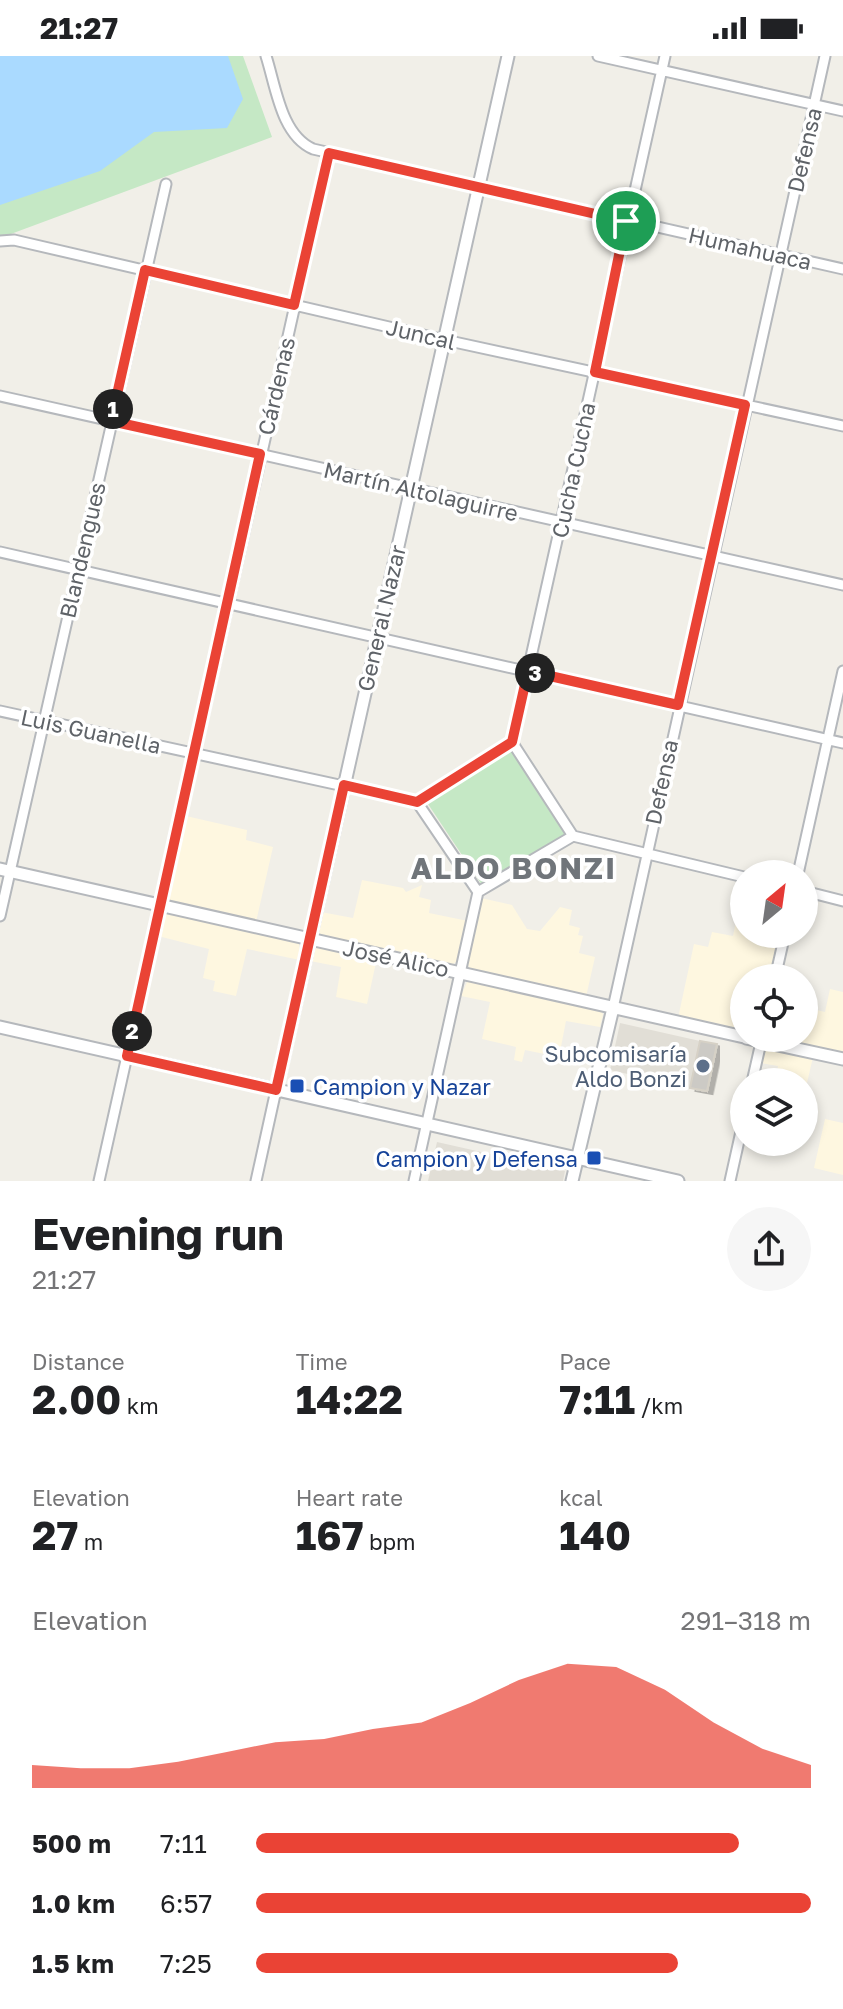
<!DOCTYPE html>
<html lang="en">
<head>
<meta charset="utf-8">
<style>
  :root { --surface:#fff; --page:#f6f6f6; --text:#202124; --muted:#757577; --accent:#ea4335 }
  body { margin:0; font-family:"Golos Text",sans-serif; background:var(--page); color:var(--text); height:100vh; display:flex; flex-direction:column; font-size:30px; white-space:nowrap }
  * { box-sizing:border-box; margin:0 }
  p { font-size:26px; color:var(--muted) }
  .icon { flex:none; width:44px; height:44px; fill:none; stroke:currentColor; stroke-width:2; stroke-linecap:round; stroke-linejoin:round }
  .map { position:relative; height:1125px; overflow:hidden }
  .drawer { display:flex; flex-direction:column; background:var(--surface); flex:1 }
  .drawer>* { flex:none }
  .needle { width:52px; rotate:29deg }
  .tools { position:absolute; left:730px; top:804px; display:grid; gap:16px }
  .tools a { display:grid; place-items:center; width:88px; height:88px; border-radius:50%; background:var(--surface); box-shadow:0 4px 12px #0003; font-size:40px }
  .pin { position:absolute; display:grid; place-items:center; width:68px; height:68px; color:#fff; margin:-34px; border:4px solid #fff; border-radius:50%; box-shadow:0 2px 8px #0007 }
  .km { position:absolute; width:40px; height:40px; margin:-20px; border-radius:50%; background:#222; color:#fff; font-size:22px; line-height:40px; text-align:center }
  .round { display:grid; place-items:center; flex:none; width:84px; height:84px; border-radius:42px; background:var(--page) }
  .headline { display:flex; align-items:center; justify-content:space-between; height:136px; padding:0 32px }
  h1 { font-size:44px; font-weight:700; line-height:60px }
  .figures { display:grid; grid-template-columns:repeat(3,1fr); gap:12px; height:136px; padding:8px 32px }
  .figures div { display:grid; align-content:center }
  .figures b { font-size:40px; font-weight:700 }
  .figures small { font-size:22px; font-weight:400 }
  .figures p { font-size:22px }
  .chart { height:224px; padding:16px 32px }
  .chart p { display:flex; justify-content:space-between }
  .chart svg { width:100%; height:144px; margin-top:8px; fill:var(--accent); opacity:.7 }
  ul { padding:0 32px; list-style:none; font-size:26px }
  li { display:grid; grid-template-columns:128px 96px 1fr; align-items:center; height:60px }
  li i { height:20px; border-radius:10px; background:var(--accent) }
  .status { display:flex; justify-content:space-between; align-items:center; height:56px; padding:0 40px; background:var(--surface); direction:ltr }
  .status svg { height:22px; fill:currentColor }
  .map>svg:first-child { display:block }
</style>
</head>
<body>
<div class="status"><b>21:27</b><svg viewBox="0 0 49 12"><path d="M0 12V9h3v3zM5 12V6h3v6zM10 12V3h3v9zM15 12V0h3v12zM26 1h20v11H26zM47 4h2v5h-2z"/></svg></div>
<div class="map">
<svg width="843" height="1125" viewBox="0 0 843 1125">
  <defs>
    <filter id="shadow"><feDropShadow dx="5.5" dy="3" stdDeviation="0" flood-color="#0004"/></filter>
  </defs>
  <rect width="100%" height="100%" fill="#f1efe8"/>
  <!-- commercial -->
  <path fill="#fef7e0" d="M186,760L247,774L246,784L273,791L256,866L174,847L168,843Z
    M362,824L403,832L406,836L422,829L419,841L431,844L429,857L468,865L458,905L451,909L322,882L318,875L321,856L353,862Z
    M481,842L512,849L527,873L540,875L560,851L572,854L569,869L580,872L578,879L583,880L579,897L595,901L586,941L471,915L467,907Z
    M738,855L744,856V878H780L770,922H744V977L678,962L694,888L708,891L712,876L733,880Z
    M169,856L299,886L300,904L247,893L236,940L213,935L215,925L203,922L209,893L158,880L162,860Z
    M318,890L377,902L367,948L336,941L341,911L310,905L313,892Z
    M468,924L599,953L603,958L600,971L566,965L559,1001L525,994L522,1006L514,1004L516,991L482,983L490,946L461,940Z
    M830,933L843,936V998L796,987L798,982H804V951L825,956Z
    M770,992L813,1001L804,1040V1026H775L778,1010L761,1007L765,993Z
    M825,1063L843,1067V1119L814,1112Z"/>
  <!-- education -->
  <path fill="#e1ded6" d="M620,967L700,985L690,1032L610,1014Z
    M437,1086L565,1115L563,1125H428Z"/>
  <!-- green -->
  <path fill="#c5e8c5" d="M0,0H243L272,81L0,182Z
    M512,695L566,779L482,829L426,745Z"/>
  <!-- water -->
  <path fill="#aadaff" d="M0,0H228L243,43L227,72L154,76L100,115L0,149Z"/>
  <!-- building -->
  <path fill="#cccac5" stroke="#d6d1c6" stroke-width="2" filter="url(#shadow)" d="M700,985L717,988L707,1035L690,1032Z"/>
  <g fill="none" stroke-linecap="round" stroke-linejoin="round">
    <!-- minor casing -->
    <g stroke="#b5b8bc" stroke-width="13">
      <path id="minor" d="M266,0C276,31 281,79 313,93L843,213
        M598,0L843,55
        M0,185L14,184L445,284L843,370
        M0,340L843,529
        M0,496L843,687
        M0,655L417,746L478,836
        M512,686L665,0
        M512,686L573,780L744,821
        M417,746L512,686
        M798,818L843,615
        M804,835L843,845
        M478,836L573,780
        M0,860L166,128
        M775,922L785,878
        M613,952L825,0
        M752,1026L762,982
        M99,1125L329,97
        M256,1125L276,1034
        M414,1125L478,836
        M730,1125L744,1062"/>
    </g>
    <!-- tertiary casing -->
    <g stroke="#b5b8bc" stroke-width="15">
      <path id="tertiary" d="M0,813L744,981
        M0,971L678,1125
        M746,982L843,1003
        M276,1034L508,0
        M572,1125L613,952"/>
    </g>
    <!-- minor -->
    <use href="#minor" stroke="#fff" stroke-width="9"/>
    <!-- tertiary -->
    <use href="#tertiary" stroke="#fff" stroke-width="11"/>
  </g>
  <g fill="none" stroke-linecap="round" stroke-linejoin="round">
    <!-- route casing -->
    <g stroke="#fff" stroke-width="16">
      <path id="route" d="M329,97L626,165L595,316L745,349L678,649L528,615L512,686L417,746L344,729L276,1034L127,1000L260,398L111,365L145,214L294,249Z"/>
    </g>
    <!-- route -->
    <use href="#route" stroke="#ea4335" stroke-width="10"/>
  </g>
  <!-- markers -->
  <circle fill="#5c6f8a" stroke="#fff" stroke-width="3" cx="703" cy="1010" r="8"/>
  <g fill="#1a4fb4" stroke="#fff" stroke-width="3">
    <rect x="289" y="1022" width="16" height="16" rx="4"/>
    <rect x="586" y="1094" width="16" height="16" rx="4"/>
  </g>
  <g text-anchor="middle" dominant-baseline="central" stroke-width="7" stroke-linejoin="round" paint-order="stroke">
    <!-- street labels -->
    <g font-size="22" fill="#5f6368" stroke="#fff">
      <text transform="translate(804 94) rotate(-77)">Defensa</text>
      <text transform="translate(750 192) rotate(13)">Humahuaca</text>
      <text transform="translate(421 278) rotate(13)">Juncal</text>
      <text transform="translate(276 330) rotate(-77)">Cárdenas</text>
      <text transform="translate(573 414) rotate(-78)">Cucha Cucha</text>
      <text transform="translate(421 435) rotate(13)">Martín Altolaguirre</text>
      <text transform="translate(82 494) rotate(-77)">Blandengues</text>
      <text transform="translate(381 562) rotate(-77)">General Nazar</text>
      <text transform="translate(91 675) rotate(12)">Luis Guanella</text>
      <text transform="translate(661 726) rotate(-78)">Defensa</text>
      <text transform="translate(396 902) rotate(12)">José Alico</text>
    </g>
    <!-- service labels -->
    <g font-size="22" fill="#4e5e75" stroke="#fff" text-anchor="end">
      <text x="687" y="997">Subcomisaría<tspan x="687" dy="25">Aldo Bonzi</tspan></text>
    </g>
    <!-- transit labels -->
    <g font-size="22" fill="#164399" stroke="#fff" text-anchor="start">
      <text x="313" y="1030">Campion y Nazar</text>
      <text x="578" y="1102" text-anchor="end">Campion y Defensa</text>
    </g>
    <!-- district labels -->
    <g font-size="30" font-weight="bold" letter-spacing="2" fill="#70757a" stroke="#fff">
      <text x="514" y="812">ALDO BONZI</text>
    </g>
  </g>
</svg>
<div class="tools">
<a><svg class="needle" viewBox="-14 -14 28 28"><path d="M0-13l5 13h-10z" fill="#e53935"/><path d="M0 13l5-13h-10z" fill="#757577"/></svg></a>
<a><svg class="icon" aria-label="locate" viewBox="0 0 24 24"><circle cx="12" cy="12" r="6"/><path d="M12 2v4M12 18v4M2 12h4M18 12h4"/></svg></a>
<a><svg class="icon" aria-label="layers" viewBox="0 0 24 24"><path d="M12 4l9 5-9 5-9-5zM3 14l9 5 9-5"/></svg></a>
</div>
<div class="pin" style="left:626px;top:165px;background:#1e9e55"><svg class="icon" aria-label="arrive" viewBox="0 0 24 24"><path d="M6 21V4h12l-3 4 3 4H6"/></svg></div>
<b class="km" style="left:113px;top:353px">1</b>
<b class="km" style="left:132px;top:975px">2</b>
<b class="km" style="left:535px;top:617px">3</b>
</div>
<section class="drawer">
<div class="headline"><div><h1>Evening run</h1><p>21:27</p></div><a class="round"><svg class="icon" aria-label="share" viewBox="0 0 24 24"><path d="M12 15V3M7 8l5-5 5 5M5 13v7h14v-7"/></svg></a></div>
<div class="figures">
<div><p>Distance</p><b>2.00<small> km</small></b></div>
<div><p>Time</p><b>14:22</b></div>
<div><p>Pace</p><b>7:11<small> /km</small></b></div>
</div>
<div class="figures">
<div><p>Elevation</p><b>27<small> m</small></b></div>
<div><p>Heart rate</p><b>167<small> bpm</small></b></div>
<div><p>kcal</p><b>140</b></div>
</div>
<div class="chart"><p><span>Elevation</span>291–318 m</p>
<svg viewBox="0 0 160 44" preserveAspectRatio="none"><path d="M0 44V37L10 38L20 38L30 36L40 33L50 30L60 29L70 26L80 24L90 18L100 11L110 6L120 7L130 14L140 24L150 32L160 37V44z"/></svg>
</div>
<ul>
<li><b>500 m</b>7:11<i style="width:87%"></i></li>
<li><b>1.0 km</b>6:57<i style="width:100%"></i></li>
<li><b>1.5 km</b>7:25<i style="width:76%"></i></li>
</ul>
</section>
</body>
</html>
